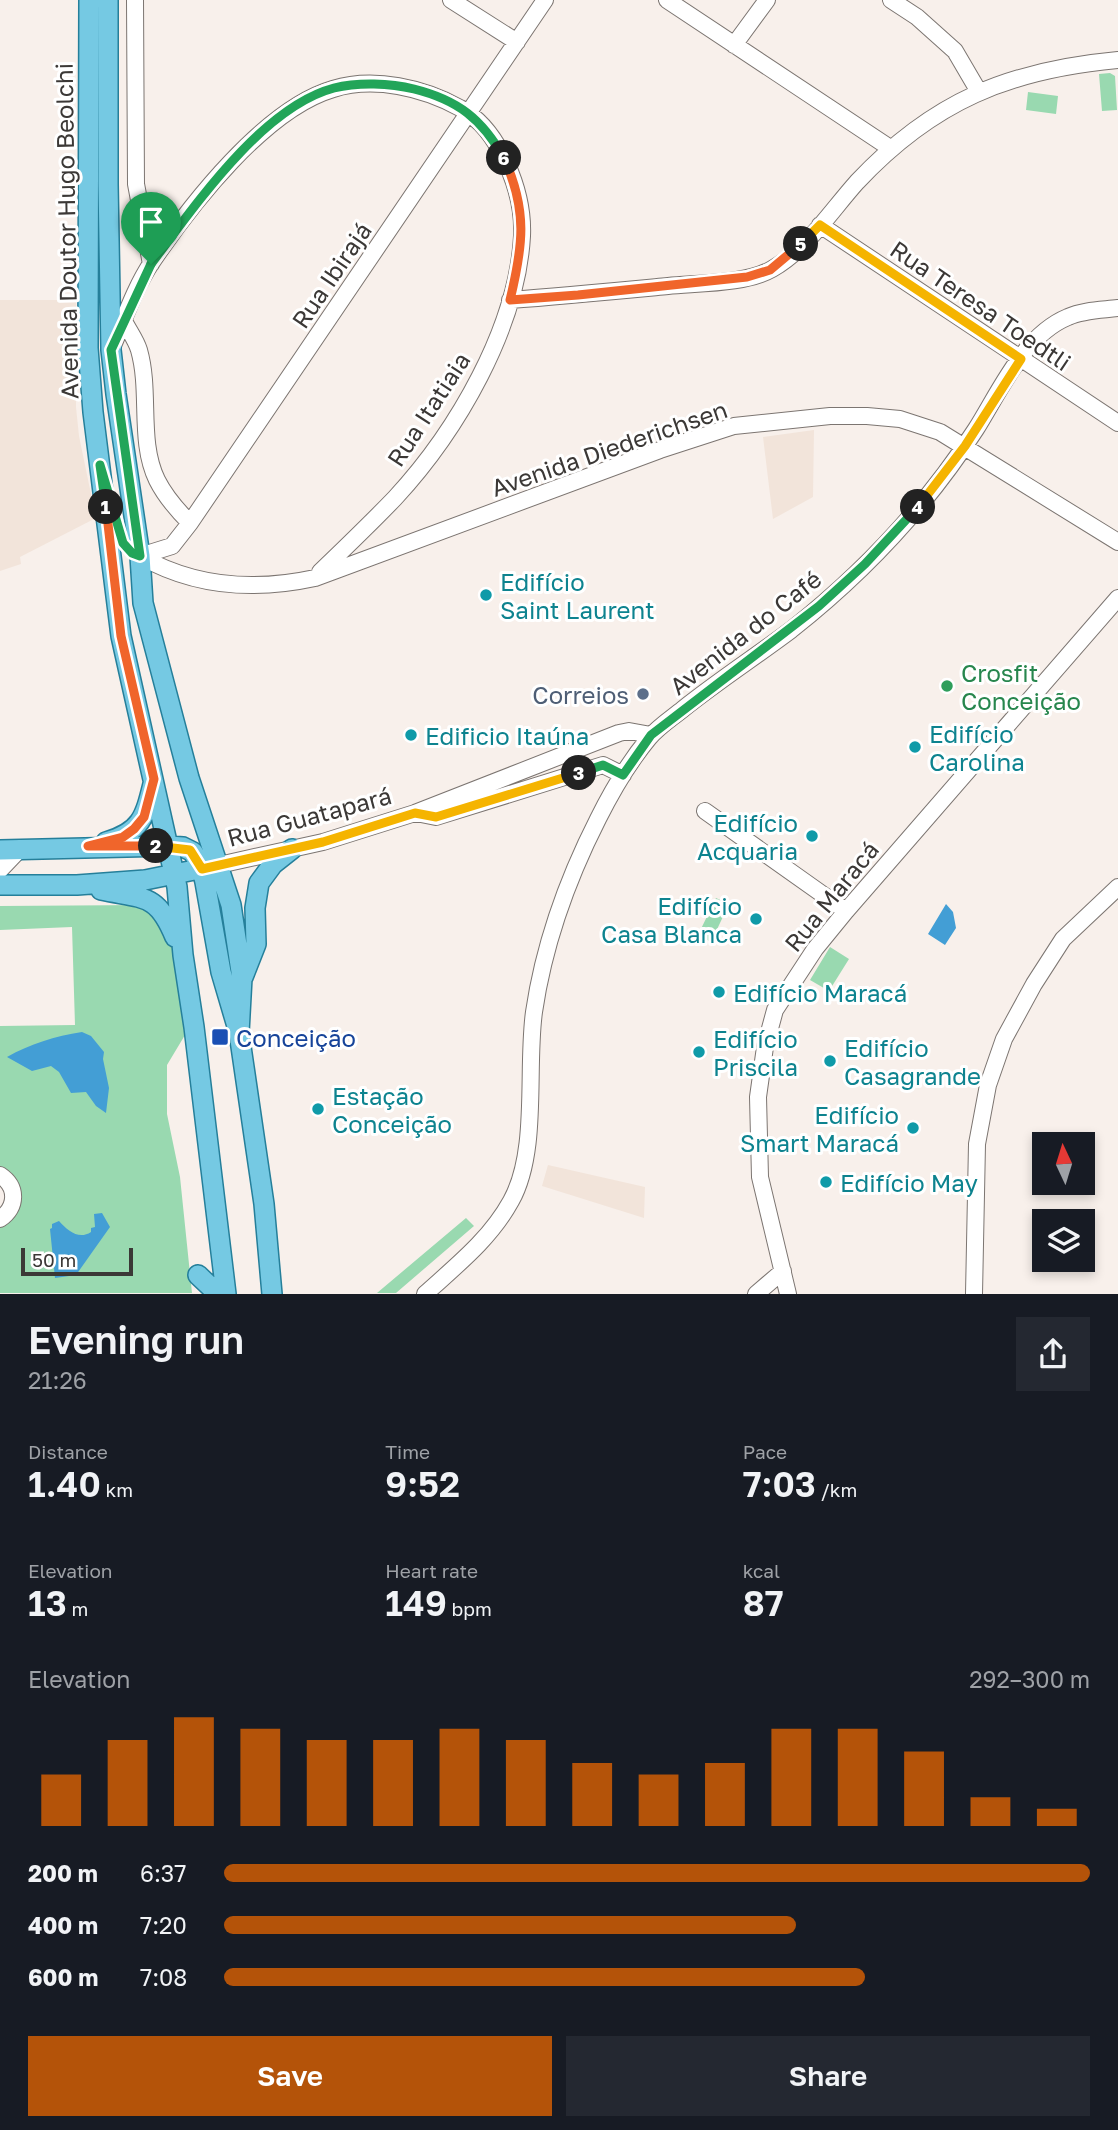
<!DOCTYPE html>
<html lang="en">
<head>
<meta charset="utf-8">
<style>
  :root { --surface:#171b24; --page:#242831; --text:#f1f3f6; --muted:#9ea1a6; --accent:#b45309 }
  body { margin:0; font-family:"Golos Text",sans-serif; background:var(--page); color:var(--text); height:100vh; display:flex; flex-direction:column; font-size:26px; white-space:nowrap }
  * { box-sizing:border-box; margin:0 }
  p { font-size:23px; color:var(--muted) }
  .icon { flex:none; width:38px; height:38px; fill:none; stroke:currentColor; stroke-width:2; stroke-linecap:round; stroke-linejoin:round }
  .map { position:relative; height:1294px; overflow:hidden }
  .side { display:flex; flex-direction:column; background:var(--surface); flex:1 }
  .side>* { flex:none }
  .needle { width:46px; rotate:356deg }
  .controls { position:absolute; left:1032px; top:1132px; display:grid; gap:14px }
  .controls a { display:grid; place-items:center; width:63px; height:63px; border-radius:0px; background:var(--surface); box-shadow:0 4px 10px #0003; font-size:35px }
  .scale { position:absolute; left:21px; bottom:18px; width:112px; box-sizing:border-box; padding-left:7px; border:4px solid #3b3836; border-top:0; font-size:19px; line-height:24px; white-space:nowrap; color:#3b3836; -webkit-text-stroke:5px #fff; paint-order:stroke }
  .pin { position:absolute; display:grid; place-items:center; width:60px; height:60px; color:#fff; margin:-72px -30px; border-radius:50% 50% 50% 0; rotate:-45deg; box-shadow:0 0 7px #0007 }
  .pin .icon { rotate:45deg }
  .km { position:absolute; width:35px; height:35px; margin:-18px; border-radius:50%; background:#222; color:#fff; font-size:19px; line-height:35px; text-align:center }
  .round { display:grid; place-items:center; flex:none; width:74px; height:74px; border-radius:0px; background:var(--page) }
  .headline { display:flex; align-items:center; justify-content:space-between; height:119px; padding:0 28px }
  h1 { font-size:38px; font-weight:600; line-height:52px }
  .metrics { display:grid; grid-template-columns:repeat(3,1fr); gap:10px; height:119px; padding:7px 28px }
  .metrics div { display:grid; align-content:center }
  .metrics b { font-size:35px; font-weight:600 }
  .metrics small { font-size:19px; font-weight:400 }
  .metrics p { font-size:19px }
  .chart { height:196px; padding:14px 28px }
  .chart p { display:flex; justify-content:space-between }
  .chart svg { width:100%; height:126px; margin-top:7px; stroke:var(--accent); stroke-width:6 }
  .button { display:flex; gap:14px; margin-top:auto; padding:14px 28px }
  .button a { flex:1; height:80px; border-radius:0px; background:var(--accent); color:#fff; font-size:28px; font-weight:600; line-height:80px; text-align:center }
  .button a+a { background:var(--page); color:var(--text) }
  ul { padding:0 28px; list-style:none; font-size:23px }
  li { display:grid; grid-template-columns:112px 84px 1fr; align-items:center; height:52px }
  li i { height:18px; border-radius:9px; background:var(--accent) }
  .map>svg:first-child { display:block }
</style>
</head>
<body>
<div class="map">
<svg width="1118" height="1294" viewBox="0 0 1118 1294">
  <rect width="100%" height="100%" fill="#f8f0eb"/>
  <!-- built -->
  <path fill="#f2e4da" d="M0,300H76V407L79,436L96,518L20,557L21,564L0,571Z
    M814,430L813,497L773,519L763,437Z
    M548,1165L645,1187L644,1218L542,1186Z"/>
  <!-- green -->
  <path fill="#99d9b0" d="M1110,73L1115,76L1117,110L1102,111L1099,74Z
    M1028,92L1058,96L1056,114L1026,110Z
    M716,898L729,904L711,942L698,935Z
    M144,905L166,923L182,973L185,1035L167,1065V1114L180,1177L192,1293H0V1222L14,1207L0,1172V1026L75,1025L72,927L0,930V906Z
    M830,947L849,959L829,991L810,980Z
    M466,1218L474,1226L396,1293H377Z"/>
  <!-- water -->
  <path fill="#439ed5" d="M946,904L953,912L956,928L945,945L928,934Z
    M82,1032L91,1036L104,1052L103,1059L109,1088L106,1113L96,1106L86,1092L71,1093L59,1072L51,1066L32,1071L7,1057C30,1044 55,1036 82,1032Z
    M102,1213L110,1227L76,1275L55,1278L50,1229L52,1228V1224L59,1221C68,1231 79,1240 91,1232V1228L95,1227L94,1214Z"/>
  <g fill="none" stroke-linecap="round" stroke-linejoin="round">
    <!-- minor casing -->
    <g stroke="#7c7571" stroke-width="18">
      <path id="minor" d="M135,0L136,184L151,264
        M451,0L517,42
        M667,0L890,148
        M891,0L917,17L955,51L979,92
        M734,45L767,0
        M820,225L1118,423
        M510,300C563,296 615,291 668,286C698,283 746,284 772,269C806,250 831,211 857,182C933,101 1009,70 1118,60
        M124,321C129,331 136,340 139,350C151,392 138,441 157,480C165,496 178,511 190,523
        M112,348C124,320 135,287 152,262C191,204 265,109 333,89C374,76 424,88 460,108C500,129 524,193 522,236C517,328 457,431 395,498C371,523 345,548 320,572
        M140,556C194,587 255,591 315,578L660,450L734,426L830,416H867L900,419L940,432L1118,542
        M140,556L172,546L190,523L545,0
        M705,811L846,911
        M416,813L436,817L603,765L623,775
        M219,865L323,842L415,813L619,733L629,731L651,735
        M0,870L21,848
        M0,1175C18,1187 17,1207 0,1219
        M425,1294C457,1265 490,1239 511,1201C539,1151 526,1069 534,1012C544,944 567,880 598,819C612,791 629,762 649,738C658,727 672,718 683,709C718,681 755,657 791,630C862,574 927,505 976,429C1000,391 1024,335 1068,317C1083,310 1102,310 1118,308
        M756,1294L783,1271
        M788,1294L760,1177L758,1097L765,1047L775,1010L815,949L846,911L1118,598
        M974,1294L977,1144L988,1085L1004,1039L1034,984L1063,939L1118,887"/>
    </g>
    <!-- major casing -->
    <g stroke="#257f9a" stroke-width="22">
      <path id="major" d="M89,0L88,348L93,412L121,636L177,887L183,955L194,1027L226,1294
        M108,0V184L111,350L116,394L140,556L143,603L189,778L231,905L242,978L239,1033
        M106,842C141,832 145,817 153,784
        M0,850L169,846L183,847L193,852L202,869L205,882L221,972L239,1033L264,1204L272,1294
        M0,885H77L145,880L214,866
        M101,890C144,899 157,893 175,937
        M243,977L256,944L255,908L259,883L273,864L292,849
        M198,1275L218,1294"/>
    </g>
    <!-- minor -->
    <use href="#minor" stroke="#fff" stroke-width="16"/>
    <!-- major -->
    <use href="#major" stroke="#75c9e3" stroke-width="19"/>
  </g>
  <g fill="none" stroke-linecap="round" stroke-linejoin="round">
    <!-- split-1 casing -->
    <g stroke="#fff" stroke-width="14">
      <path id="split-1" d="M106,507L100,465L123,543L132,553L140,556L111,350L151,264"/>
    </g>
    <!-- split-2 casing -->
    <g stroke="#fff" stroke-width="14">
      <path id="split-2" d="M106,507L121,636L154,779L144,817L134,829L123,837L88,846H156"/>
    </g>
    <!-- split-3 casing -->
    <g stroke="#fff" stroke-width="14">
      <path id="split-3" d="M156,846L190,850L202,869L323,842L415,813L436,817L579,773"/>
    </g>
    <!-- split-4 casing -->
    <g stroke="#fff" stroke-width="14">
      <path id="split-4" d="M579,773L603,765L623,775L651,735L819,606L865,564L918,507"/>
    </g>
    <!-- split-5 casing -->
    <g stroke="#fff" stroke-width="14">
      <path id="split-5" d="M801,244L820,225L1021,359L965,446L918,507"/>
    </g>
    <!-- split-6 casing -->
    <g stroke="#fff" stroke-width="14">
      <path id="split-6" d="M504,158C528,211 523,246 510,300L578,295L747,277L770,270L801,244"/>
    </g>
    <!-- split-7 casing -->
    <g stroke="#fff" stroke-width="14">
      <path id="split-7" d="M151,264C194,207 262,107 334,88C358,82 390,83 414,89C458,100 482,119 504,158"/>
    </g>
    <!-- split-1 -->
    <use href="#split-1" stroke="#22a559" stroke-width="9"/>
    <!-- split-2 -->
    <use href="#split-2" stroke="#f0652b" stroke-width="9"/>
    <!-- split-3 -->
    <use href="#split-3" stroke="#f5b400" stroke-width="9"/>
    <!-- split-4 -->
    <use href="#split-4" stroke="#22a559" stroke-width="9"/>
    <!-- split-5 -->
    <use href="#split-5" stroke="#f5b400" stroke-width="9"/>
    <!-- split-6 -->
    <use href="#split-6" stroke="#f0652b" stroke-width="9"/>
    <!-- split-7 -->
    <use href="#split-7" stroke="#22a559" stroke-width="9"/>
  </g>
  <!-- markers -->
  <g fill="#0f9aa8" stroke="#fff" stroke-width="2.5">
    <circle cx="486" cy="595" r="7"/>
    <circle cx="411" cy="735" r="7"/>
    <circle cx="915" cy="747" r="7"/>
    <circle cx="812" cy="836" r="7"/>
    <circle cx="756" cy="919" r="7"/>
    <circle cx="719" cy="992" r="7"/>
    <circle cx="699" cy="1052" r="7"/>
    <circle cx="830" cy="1061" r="7"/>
    <circle cx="318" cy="1109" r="7"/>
    <circle cx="913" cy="1128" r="7"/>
    <circle cx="826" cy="1182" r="7"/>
  </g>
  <circle fill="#2e9e5b" stroke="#fff" stroke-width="2.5" cx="947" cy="686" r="7"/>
  <circle fill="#5c6f8a" stroke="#fff" stroke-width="2.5" cx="643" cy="694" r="7"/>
  <rect fill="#1a4fb4" stroke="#fff" stroke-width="2.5" x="211" y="1028" width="18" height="18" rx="3.5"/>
  <g text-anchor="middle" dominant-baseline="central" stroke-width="6" stroke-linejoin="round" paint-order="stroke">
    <!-- street labels -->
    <g font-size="24" fill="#3b3836" stroke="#fff">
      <text transform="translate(66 231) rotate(-91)">Avenida Doutor Hugo Beolchi</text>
      <text transform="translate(331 275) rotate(-56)">Rua Ibirajá</text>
      <text transform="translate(981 305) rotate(34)">Rua Teresa Toedtli</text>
      <text transform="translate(428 409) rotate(-57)">Rua Itatiaia</text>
      <text transform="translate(609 448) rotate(-19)">Avenida Diederichsen</text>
      <text transform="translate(745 632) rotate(-38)">Avenida do Café</text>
      <text transform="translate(309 816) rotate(-15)">Rua Guatapará</text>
      <text transform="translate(831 896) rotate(-51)">Rua Maracá</text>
    </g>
    <!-- culture labels -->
    <g font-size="24" fill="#0d838f" stroke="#fff" text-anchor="start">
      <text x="500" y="581">Edifício<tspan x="500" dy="28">Saint Laurent</tspan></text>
      <text x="929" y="733">Edifício<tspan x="929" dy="28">Carolina</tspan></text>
      <text x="425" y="735">Edificio Itaúna</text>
      <text x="798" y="822" text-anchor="end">Edifício<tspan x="798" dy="28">Acquaria</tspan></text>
      <text x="742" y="905" text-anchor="end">Edifício<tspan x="742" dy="28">Casa Blanca</tspan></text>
      <text x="733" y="992">Edifício Maracá</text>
      <text x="713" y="1038">Edifício<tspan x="713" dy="28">Priscila</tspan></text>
      <text x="844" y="1047">Edifício<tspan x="844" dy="28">Casagrande</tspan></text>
      <text x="332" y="1095">Estação<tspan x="332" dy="28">Conceição</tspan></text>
      <text x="899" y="1114" text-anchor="end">Edifício<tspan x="899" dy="28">Smart Maracá</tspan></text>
      <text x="840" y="1182">Edifício May</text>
    </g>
    <!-- leisure labels -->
    <g font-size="24" fill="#27864d" stroke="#fff" text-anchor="start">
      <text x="961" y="672">Crosfit<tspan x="961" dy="28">Conceição</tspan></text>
    </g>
    <!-- service labels -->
    <g font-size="24" fill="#4e5e75" stroke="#fff" text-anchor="end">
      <text x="629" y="694">Correios</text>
    </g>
    <!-- transit labels -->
    <g font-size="24" fill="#164399" stroke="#fff" text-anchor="start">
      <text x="236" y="1037">Conceição</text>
    </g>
  </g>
</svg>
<div class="controls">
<a><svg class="needle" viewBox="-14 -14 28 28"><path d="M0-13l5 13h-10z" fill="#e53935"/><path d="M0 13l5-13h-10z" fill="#9ea1a6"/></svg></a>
<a><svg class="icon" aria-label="layers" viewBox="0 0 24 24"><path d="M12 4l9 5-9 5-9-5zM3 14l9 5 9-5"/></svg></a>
</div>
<div class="scale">50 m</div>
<div class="pin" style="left:151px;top:264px;background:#1e9e55"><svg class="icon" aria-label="arrive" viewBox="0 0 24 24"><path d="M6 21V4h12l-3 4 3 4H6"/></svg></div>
<b class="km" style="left:106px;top:507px">1</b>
<b class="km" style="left:156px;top:846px">2</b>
<b class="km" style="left:579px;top:773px">3</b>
<b class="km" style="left:918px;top:507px">4</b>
<b class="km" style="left:801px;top:244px">5</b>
<b class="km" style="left:504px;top:158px">6</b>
</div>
<section class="side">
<div class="headline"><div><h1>Evening run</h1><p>21:26</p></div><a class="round"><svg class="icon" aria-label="share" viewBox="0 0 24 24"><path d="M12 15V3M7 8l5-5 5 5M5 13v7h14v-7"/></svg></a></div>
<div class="metrics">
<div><p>Distance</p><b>1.40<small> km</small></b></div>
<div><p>Time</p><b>9:52</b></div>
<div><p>Pace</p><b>7:03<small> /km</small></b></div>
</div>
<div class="metrics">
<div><p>Elevation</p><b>13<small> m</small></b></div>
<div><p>Heart rate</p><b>149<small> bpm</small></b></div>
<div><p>kcal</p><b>87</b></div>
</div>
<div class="chart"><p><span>Elevation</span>292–300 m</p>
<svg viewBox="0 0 160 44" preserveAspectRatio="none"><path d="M5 44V26M15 44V14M25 44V6M35 44V10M45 44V14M55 44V14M65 44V10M75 44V14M85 44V22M95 44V26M105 44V22M115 44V10M125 44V10M135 44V18M145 44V34M155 44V38"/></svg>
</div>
<ul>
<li><b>200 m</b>6:37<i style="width:100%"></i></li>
<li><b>400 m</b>7:20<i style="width:66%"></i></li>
<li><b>600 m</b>7:08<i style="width:74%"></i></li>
</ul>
<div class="button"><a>Save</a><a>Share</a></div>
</section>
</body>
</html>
